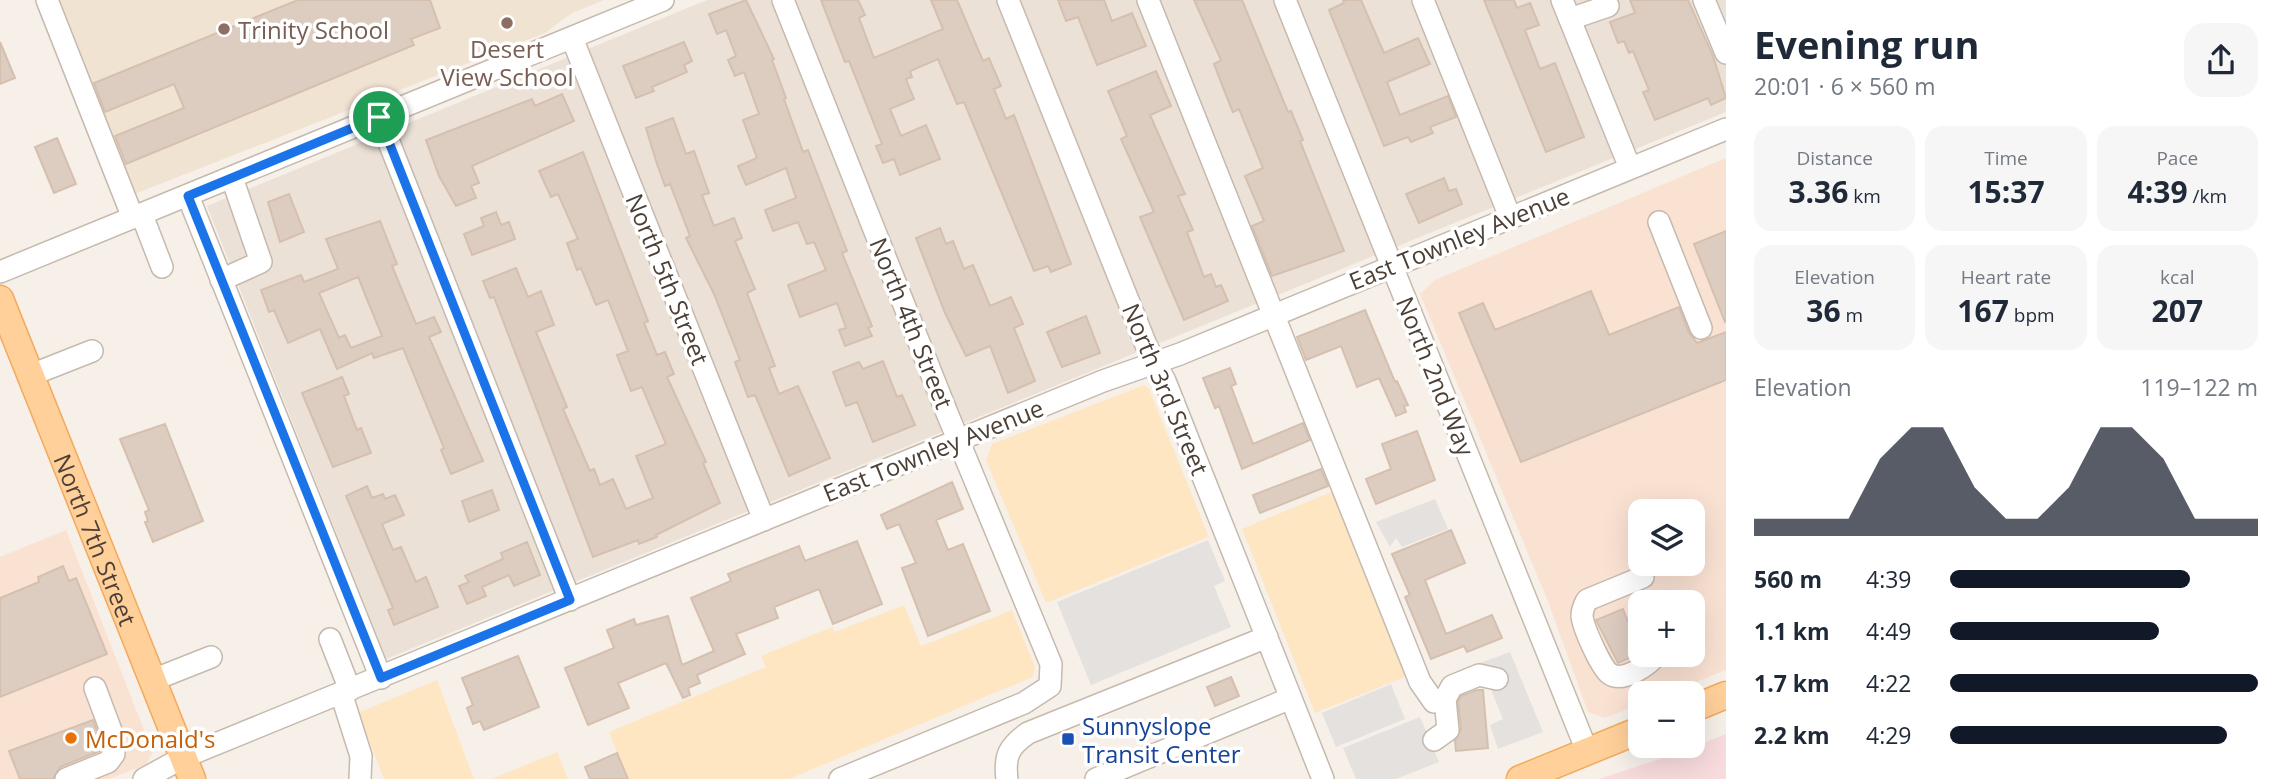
<!DOCTYPE html>
<html lang="en">
<head>
<meta charset="utf-8">
<style>
  :root { --surface:#fff; --page:#f6f6f7; --text:#1f2937; --muted:#747a83; --accent:#111827 }
  body { margin:0; font-family:"Open Sans",sans-serif; background:var(--page); color:var(--text); height:100vh; display:flex; flex-direction:column; font-size:26px; white-space:nowrap }
  * { box-sizing:border-box; margin:0 }
  p { font-size:23px; color:var(--muted) }
  .icon { flex:none; width:38px; height:38px; fill:none; stroke:currentColor; stroke-width:2; stroke-linecap:round; stroke-linejoin:round }
  .map { position:relative; flex:1; overflow:hidden }
  .panel { display:flex; flex-direction:column; background:var(--surface); width:560px }
  .panel>* { flex:none }
  .fabs { position:absolute; left:1628px; top:499px; display:grid; gap:14px }
  .fabs a { display:grid; place-items:center; width:77px; height:77px; border-radius:14px; background:var(--surface); box-shadow:0 7px 28px #0002; font-size:35px }
  .pin { position:absolute; display:grid; place-items:center; width:60px; height:60px; color:#fff; margin:-30px; border:4px solid #fff; border-radius:50%; box-shadow:0 2px 7px #0007 }
  .round { display:grid; place-items:center; flex:none; width:74px; height:74px; border-radius:21px; background:var(--page) }
  .head { display:flex; align-items:center; justify-content:space-between; height:119px; padding:0 28px }
  h1 { font-size:38px; font-weight:700; line-height:52px }
  .stats { display:grid; grid-template-columns:repeat(3,1fr); gap:10px; height:119px; padding:7px 28px }
  .stats div { display:grid; align-content:center; border-radius:18px; background:var(--page); text-align:center }
  .stats b { font-size:30px; font-weight:700 }
  .stats small { font-size:19px; font-weight:400 }
  .stats p { font-size:19px }
  .chart { height:196px; padding:14px 28px }
  .chart p { display:flex; justify-content:space-between }
  .chart svg { width:100%; height:126px; margin-top:7px; fill:var(--accent); opacity:.7 }
  ul { padding:0 28px; list-style:none; font-size:23px }
  li { display:grid; grid-template-columns:112px 84px 1fr; align-items:center; height:52px }
  li i { height:18px; border-radius:9px; background:var(--accent) }
  main { display:flex; flex:1; min-height:0 }
  .map>svg:first-child { display:block }
</style>
</head>
<body>
<main>
<div class="map">
<svg width="1726" height="779" viewBox="0 0 1726 779">
  <rect width="100%" height="100%" fill="#f6f0e9"/>
  <!-- residential -->
  <path fill="#ebe1d7" d="M707,0H1726V112L386,659L207,206Z"/>
  <!-- commercial -->
  <path fill="#fae2d3" fill-rule="evenodd" d="M1726,158V670L1668,693H1640V704L1605,718L1588,712L1547,599L1420,294L1435,280ZM1640,511H1692V564H1640ZM1640,602H1692V654H1640Z
    M66,530L153,753L145,765L109,779H0V557Z"/>
  <!-- education -->
  <path fill="#f1e3d2" d="M57,0H604L572,13L545,33L132,195Z"/>
  <!-- medical -->
  <path fill="#f8dcdd" d="M1726,734V779H1599L1678,753Z"/>
  <!-- sand -->
  <path fill="#fee6c2" d="M1144,385L1149,389L1209,537L1046,603L986,460L992,444Z
    M1336,490L1412,674L1315,713L1242,529Z
    M904,605L921,646L1012,610L1035,667L1033,677L789,779H628L609,732L766,667L761,656L832,627L835,632Z
    M437,680L474,779H384L358,713Z
    M557,752L568,779H492Z"/>
  <!-- parking -->
  <path fill="#e5e1de" d="M1435,499L1448,529L1402,547L1396,538L1390,547L1376,522Z
    M1208,540L1225,581L1214,586L1231,627L1091,685L1057,602Z
    M1510,652L1543,732L1498,749L1490,725L1503,719L1480,663Z
    M1391,684L1405,719L1336,747L1322,713Z
    M1420,717L1439,762L1396,779H1356L1343,748Z"/>
  <!-- building -->
  <path fill="#ddccc0" stroke="#d5c0af" stroke-width="2" fill-rule="evenodd" d="M298,0H430L440,28L411,39L414,45L126,164L115,136L184,108L174,84L105,112L94,83Z
    M746,0L774,59L772,60L786,98L784,99L803,152L808,150L847,251L842,253L872,326L868,328L872,336L845,346L839,330L846,328L837,303L800,317L788,285L826,270L814,242L807,244L798,222L773,231L765,210L796,198L786,168L746,185L738,166L757,158L743,120L759,114L744,72L735,76L728,60L736,56L726,30L717,34L709,14Z
    M821,0H858L865,15L859,18L874,58L943,29L931,0H957L983,61L989,58L1001,86L994,89L1006,119L1014,115L1071,264L1051,272L1048,266L1034,271L964,102L957,104L938,59L910,71L912,77L906,79L914,99L890,109L901,136L926,125L940,159L900,175L894,159L883,163L876,146L882,144L849,61L845,62Z
    M1058,0H1104L1112,21L1132,13L1146,46L1097,65L1078,17L1066,21Z
    M1194,0H1242L1288,112L1291,111L1303,140L1300,141L1344,251L1272,276L1252,226L1264,221L1245,176L1263,168L1239,109L1233,112L1226,95L1214,64L1221,60Z
    M1343,0H1361L1384,53L1418,38L1430,64L1387,82L1400,115L1448,96L1456,117L1430,127L1433,133L1411,142L1408,137L1384,146L1329,10L1344,3Z
    M1484,0H1514L1517,8L1530,3L1539,25L1525,30L1540,69L1555,63L1584,137L1546,152Z
    M1630,0H1688L1713,56L1726,98L1711,105L1708,98L1655,120L1643,92L1649,90L1633,51L1629,53L1624,41L1618,43L1610,22L1635,13Z
    M0,42L15,78L0,84Z
    M684,42L692,61L684,65L687,72L652,87L654,91L636,98L623,66Z
    M1156,71L1171,106L1150,115L1185,194L1178,196L1193,230L1187,232L1204,277L1211,274L1216,287L1221,285L1228,301L1184,320L1140,217L1154,212L1121,139L1127,136L1108,91Z
    M562,94L574,121L472,166L479,183L471,186L476,198L456,206L439,176L426,140L532,99L535,106Z
    M673,118L686,154L694,151L709,193L702,195L714,226L734,218L742,238L735,241L755,289L747,293L775,366L769,368L779,394L798,386L830,458L789,476L755,395L748,397L735,362L740,360L714,294L686,238L690,236L670,184L665,186L657,164L646,128Z
    M57,138L76,184L54,193L35,147Z
    M583,152L648,321L644,323L657,355L665,352L674,374L667,377L706,462L703,463L720,503L656,535L657,537L639,544L638,540L593,557L494,297L490,298L483,281L516,268L528,297L541,291L554,325L536,332L567,407L563,409L590,471L594,469L600,485L613,479L626,509L653,498L636,456L666,444L642,387L631,391L617,355L628,351L608,300L596,305L581,268L577,270L567,243L578,239L558,194L551,197L539,171Z
    M1444,178L1449,191L1456,189L1462,204L1419,223L1406,194Z
    M289,194L304,232L280,242L268,202Z
    M496,212L501,225L509,222L515,239L472,255L464,234L484,226L481,218Z
    M380,221L397,264L392,266L416,324L434,317L441,332L429,337L483,461L451,474L441,450L444,448L403,348L374,358L372,353L337,369L320,329L288,343L274,310L269,312L261,290L301,275L304,282L338,269L326,239ZM358,277L382,336L351,348L345,335L339,338L319,293Z
    M940,228L946,244L953,241L964,269L973,265L990,306L1011,297L1023,324L1014,328L1035,381L1008,393L990,346L966,356L945,313L916,238Z
    M1726,231V321L1725,322L1694,244Z
    M1591,291L1609,335L1679,307L1689,333L1697,343L1726,332V380L1521,462L1459,313L1483,303L1495,330Z
    M1365,310L1395,382L1397,381L1408,405L1404,406L1406,412L1396,416L1379,378L1357,387L1341,346L1306,360L1297,337Z
    M1086,316L1100,353L1062,367L1047,332Z
    M883,361L897,397L902,395L915,425L873,442L857,402L846,406L833,372L859,362L863,369Z
    M1230,368L1236,384L1231,386L1253,444L1303,423L1310,440L1242,469L1219,406L1215,408L1203,378Z
    M342,377L349,394L344,396L357,430L361,428L371,453L333,467L302,393Z
    M165,424L203,521L153,542L145,522L148,521L145,512L149,510L120,439Z
    M1417,431L1435,480L1376,504L1366,479L1391,469L1382,444Z
    M1321,469L1328,486L1260,513L1253,495Z
    M952,482L963,509L936,520L948,550L963,544L990,611L928,636L902,568L916,563L899,524L887,529L881,515Z
    M367,486L372,498L383,494L385,499L395,495L404,515L382,524L393,550L401,547L416,582L426,577L438,607L394,625L388,610L393,608L346,496Z
    M492,490L499,510L469,522L462,501Z
    M1451,530L1465,563L1425,580L1446,634L1492,615L1502,638L1467,652L1464,646L1431,659L1405,597L1410,595L1392,554Z
    M857,541L882,604L833,624L819,589L774,607L778,618L736,634L745,654L697,675L700,683L688,688L690,695L683,698L666,663L618,683L629,708L588,725L565,668L614,648L607,630L634,619L636,625L668,616L682,665L714,651L691,598L731,581L728,574L799,546L805,561Z
    M527,542L540,575L514,586L509,575L482,587L486,596L467,604L459,586L469,582L465,576L503,559L501,553Z
    M63,566L69,581L76,578L107,654L0,697V598L39,582L38,577Z
    M1623,609L1632,632L1634,641L1631,642L1636,655L1618,663L1596,620Z
    M518,656L539,707L484,730L480,721L473,724L467,708L473,705L462,678Z
    M1231,677L1239,696L1215,706L1207,687Z
    M1477,690H1483L1488,748L1456,751L1455,741L1461,729L1458,702L1461,696Z
    M93,720L100,739V751L60,767L53,779H20L9,751Z
    M617,753L628,779H590L585,767Z"/>
  <g fill="none" stroke-linecap="round" stroke-linejoin="round">
    <!-- minor casing -->
    <g stroke="#c6b9ad" stroke-width="24">
      <path id="minor" d="M47,0L133,218
        M783,0L947,413L1051,664L1050,686L1024,703L840,779
        M1008,0L1146,345L1165,381L1323,779
        M1148,0L1420,682L1434,702
        M1285,0L1587,751
        M1423,0L1510,217
        M1562,0L1630,168
        M1704,0L1726,53
        M1570,19L1608,6
        M572,38L764,520
        M379,117L570,600
        M188,196L381,678
        M142,215L162,267
        M1659,222L1701,328
        M0,272L663,0
        M221,280L261,262L232,178
        M31,375L92,351
        M1643,577L1587,600C1584,606 1582,609 1582,616C1583,627 1601,668 1610,674C1623,683 1649,665 1657,654
        M330,639L350,690
        M153,680L211,657
        M341,693L361,756L360,779
        M1434,740L1448,730L1445,699L1452,686L1479,675L1497,679
        M66,779L108,762L114,754L113,736L95,688
        M144,779L184,757L1103,381L1180,354L1726,129
        M1007,779C1004,756 1009,746 1028,733L1267,637
        M1096,779L1291,698"/>
    </g>
    <!-- major casing -->
    <g stroke="#f2aa5c" stroke-width="29">
      <g id="major">
        <path id="s1" d="M0,299L192,779"/>
        <path d="M1692,709L1726,695"/>
        <path d="M1520,779L1640,730"/>
      </g>
    </g>
    <!-- minor -->
    <use href="#minor" stroke="#fff" stroke-width="21"/>
    <!-- major -->
    <use href="#major" stroke="#ffd09a" stroke-width="26"/>
  </g>
  <g fill="none" stroke-linecap="round" stroke-linejoin="round">
    <!-- route casing -->
    <g stroke="#fff" stroke-width="14">
      <path id="route" d="M379,117L570,600L381,678L188,196Z"/>
    </g>
    <!-- route -->
    <use href="#route" stroke="#1a73e8" stroke-width="9"/>
  </g>
  <!-- markers -->
  <g fill="#8d6e63" stroke="#fff" stroke-width="2.5">
    <circle cx="507" cy="23" r="7"/>
    <circle cx="224" cy="29" r="7"/>
  </g>
  <circle fill="#e8710a" stroke="#fff" stroke-width="2.5" cx="71" cy="738" r="7"/>
  <rect fill="#1a4fb4" stroke="#fff" stroke-width="2.5" x="1061" y="732" width="14" height="14" rx="3.5"/>
  <g text-anchor="middle" dominant-baseline="central" stroke-width="7" stroke-linejoin="round" paint-order="stroke">
    <!-- education labels -->
    <g font-size="24" fill="#785e54" stroke="#fff" text-anchor="start">
      <text x="238" y="29">Trinity School</text>
      <text x="507" y="48" text-anchor="middle">Desert<tspan x="507" dy="28">View School</tspan></text>
    </g>
    <!-- street labels -->
    <g font-size="24" fill="#4b3f36" stroke="#fff">
      <text transform="translate(1459 238) rotate(-22)">East Townley Avenue</text>
      <text transform="translate(668 279) rotate(68)">North 5th Street</text>
      <text transform="translate(912 323) rotate(68)">North 4th Street</text>
      <text transform="translate(1436 376) rotate(68)">North 2nd Way</text>
      <text transform="translate(1166 389) rotate(67)">North 3rd Street</text>
      <text transform="translate(933 450) rotate(-22)">East Townley Avenue</text>
      <text stroke="none"><textPath href="#s1" startOffset="259">North 7th Street</textPath></text>
    </g>
    <!-- transit labels -->
    <g font-size="24" fill="#164399" stroke="#fff" text-anchor="start">
      <text x="1082" y="725">Sunnyslope<tspan x="1082" dy="28">Transit Center</tspan></text>
    </g>
    <!-- food labels -->
    <g font-size="24" fill="#c56008" stroke="#fff" text-anchor="start">
      <text x="85" y="738">McDonald's</text>
    </g>
  </g>
</svg>
<div class="fabs">
<a><svg class="icon" aria-label="layers" viewBox="0 0 24 24"><path d="M12 4l9 5-9 5-9-5zM3 14l9 5 9-5"/></svg></a>
<a>+</a>
<a>−</a>
</div>
<div class="pin" style="left:379px;top:117px;background:#1e9e55"><svg class="icon" aria-label="arrive" viewBox="0 0 24 24"><path d="M6 21V4h12l-3 4 3 4H6"/></svg></div>
</div>
<section class="panel">
<div class="head"><div><h1>Evening run</h1><p>20:01 · 6 × 560 m</p></div><a class="round"><svg class="icon" aria-label="share" viewBox="0 0 24 24"><path d="M12 15V3M7 8l5-5 5 5M5 13v7h14v-7"/></svg></a></div>
<div class="stats">
<div><p>Distance</p><b>3.36<small> km</small></b></div>
<div><p>Time</p><b>15:37</b></div>
<div><p>Pace</p><b>4:39<small> /km</small></b></div>
</div>
<div class="stats">
<div><p>Elevation</p><b>36<small> m</small></b></div>
<div><p>Heart rate</p><b>167<small> bpm</small></b></div>
<div><p>kcal</p><b>207</b></div>
</div>
<div class="chart"><p><span>Elevation</span>119–122 m</p>
<svg viewBox="0 0 160 44" preserveAspectRatio="none"><path d="M0 44V38L10 38L20 38L30 38L40 17L50 6L60 6L70 27L80 38L90 38L100 27L110 6L120 6L130 17L140 38L150 38L160 38V44z"/></svg>
</div>
<ul>
<li><b>560 m</b>4:39<i style="width:78%"></i></li>
<li><b>1.1 km</b>4:49<i style="width:68%"></i></li>
<li><b>1.7 km</b>4:22<i style="width:100%"></i></li>
<li><b>2.2 km</b>4:29<i style="width:90%"></i></li>
</ul>
</section>
</main>
</body>
</html>
